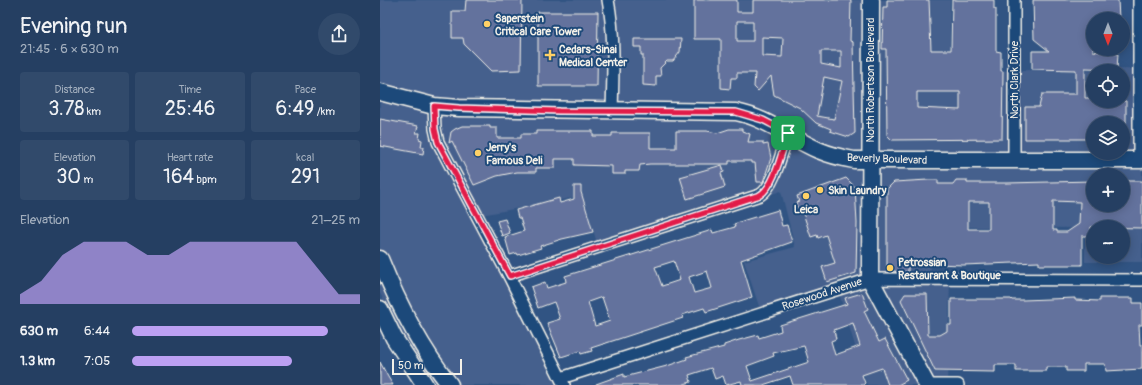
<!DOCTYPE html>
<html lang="en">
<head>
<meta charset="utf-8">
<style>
  :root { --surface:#253f62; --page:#314a6b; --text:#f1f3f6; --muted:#a3afbe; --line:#425877; --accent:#bca0f2 }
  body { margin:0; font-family:Pangolin,sans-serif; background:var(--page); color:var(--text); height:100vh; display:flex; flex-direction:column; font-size:15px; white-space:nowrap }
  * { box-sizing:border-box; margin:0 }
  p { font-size:13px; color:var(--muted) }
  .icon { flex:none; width:22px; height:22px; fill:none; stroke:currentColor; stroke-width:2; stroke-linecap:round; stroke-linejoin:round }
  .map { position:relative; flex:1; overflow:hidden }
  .drawer { display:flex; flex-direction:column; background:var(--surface); width:380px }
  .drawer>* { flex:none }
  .needle { width:26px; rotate:180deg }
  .buttons { position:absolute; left:706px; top:12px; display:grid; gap:8px }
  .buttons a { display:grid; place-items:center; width:44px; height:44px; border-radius:50%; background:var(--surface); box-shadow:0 2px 10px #0003,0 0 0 1px var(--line); font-size:20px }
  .scale { position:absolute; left:12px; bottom:10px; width:70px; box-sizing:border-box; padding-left:4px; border:2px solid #f4f1e8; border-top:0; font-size:11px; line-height:14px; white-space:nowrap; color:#f4f1e8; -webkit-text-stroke:3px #1f4a7a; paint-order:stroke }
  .pin { position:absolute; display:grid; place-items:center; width:34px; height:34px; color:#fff; margin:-17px; border-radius:8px; box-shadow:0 2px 6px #0006 }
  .round { display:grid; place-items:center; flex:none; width:42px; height:42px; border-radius:21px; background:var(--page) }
  .headline { display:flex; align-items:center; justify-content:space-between; height:68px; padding:0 20px }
  h1 { font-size:22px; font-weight:600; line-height:30px }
  .figures { display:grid; grid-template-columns:repeat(3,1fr); gap:6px; height:68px; padding:4px 20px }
  .figures div { display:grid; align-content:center; border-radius:4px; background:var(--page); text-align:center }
  .figures b { font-size:20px; font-weight:600 }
  .figures small { font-size:11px; font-weight:400 }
  .figures p { font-size:11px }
  .chart { height:112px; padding:8px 20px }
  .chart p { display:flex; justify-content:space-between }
  .chart svg { width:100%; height:72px; margin-top:4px; fill:var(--accent); opacity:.7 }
  ul { padding:0 20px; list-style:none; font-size:13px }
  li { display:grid; grid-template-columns:64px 48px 1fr; align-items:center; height:30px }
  li i { height:10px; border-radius:5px; background:var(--accent) }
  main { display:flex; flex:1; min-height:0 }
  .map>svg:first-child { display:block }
</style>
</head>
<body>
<main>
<section class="drawer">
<div class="headline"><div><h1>Evening run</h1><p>21:45 · 6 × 630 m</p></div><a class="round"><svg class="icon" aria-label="share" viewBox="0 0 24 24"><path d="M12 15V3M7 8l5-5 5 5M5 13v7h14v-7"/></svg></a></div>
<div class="figures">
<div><p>Distance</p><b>3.78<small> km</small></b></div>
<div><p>Time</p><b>25:46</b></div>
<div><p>Pace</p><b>6:49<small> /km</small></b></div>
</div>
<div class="figures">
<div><p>Elevation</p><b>30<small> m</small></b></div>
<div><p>Heart rate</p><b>164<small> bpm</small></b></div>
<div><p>kcal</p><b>291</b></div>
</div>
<div class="chart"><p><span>Elevation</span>21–25 m</p>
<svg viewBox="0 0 160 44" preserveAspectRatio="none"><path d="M0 44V38L10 30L20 14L30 6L40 6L50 6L60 14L70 14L80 6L90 6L100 6L110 6L120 6L130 6L140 22L150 38L160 38V44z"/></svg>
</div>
<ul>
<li><b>630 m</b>6:44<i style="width:86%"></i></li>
<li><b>1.3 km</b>7:05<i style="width:70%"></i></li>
</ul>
</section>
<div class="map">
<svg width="762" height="385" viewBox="0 0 762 385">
  <rect width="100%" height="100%" fill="#315483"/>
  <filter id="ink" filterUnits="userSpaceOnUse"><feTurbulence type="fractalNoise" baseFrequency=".025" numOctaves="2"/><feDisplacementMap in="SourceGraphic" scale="8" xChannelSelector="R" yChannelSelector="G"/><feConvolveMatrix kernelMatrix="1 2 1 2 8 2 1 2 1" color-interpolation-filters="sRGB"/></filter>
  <g filter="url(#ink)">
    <!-- built -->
    <path fill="#44608d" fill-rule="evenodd" d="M0,0H570V71L762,69V262H705V228L550,227L551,280H570L567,385H487L458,290L381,312L364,261L415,247L401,191L219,249L202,196L96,216L181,385H46L0,293ZM713,71H743V101H713ZM713,123H743V153H713ZM713,175H743V205H713ZM713,227H743V257H713Z"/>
    <!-- building -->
    <path fill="#63729d" stroke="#f4f1e8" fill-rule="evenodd" d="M86,0H142L141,70L111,71L84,44L83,38H72V11H85Z
      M314,0H357V12H373V0H471L470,41L473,42L475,133L469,137L450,131L451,129L436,123L420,108L394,95L391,76L378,91L374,87L375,73H357V78H351L350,89L341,88V39H314ZM357,21H373V41H357ZM382,37L403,38L402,57L382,56ZM441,51H461V68L441,64ZM444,77L462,81L454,119L437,116Z
      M507,0H549L551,50H571L572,0H614V9H616V51L621,52V71H623L622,139L512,140L507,135L506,49H502L503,7H507ZM537,92H580V110L537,108Z
      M653,0H738L739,19H713V51L738,54L737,69L705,68V98H713V101H746V123H713V139H645V107H659L662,94H696V70L652,69V51H669L654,39Z
      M158,12H218L217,86H158Z
      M254,39H301L300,52L293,61H287L280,68L281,76H276V86L263,85V55H261V47H254Z
      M0,119L38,126L36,133H40L39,139L42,140L41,147H44L43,154L0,146Z
      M82,126H110V128H117V138H141V134H156V131H213V136H232V133H270V148H296V131H327L337,133L349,129H362V131L370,134L368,142H383V145L388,144L391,158L383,182H377L375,163H371V161H349V164H270L260,165L259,171H245V174H232V166L194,165V159H175V168H156V172H137L117,176L94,185L72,141L69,143L71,132L75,129Z
      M342,165L344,172L341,173L345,187L307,199L300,177Z
      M466,178L475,187L477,223L476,273L447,282L442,267L455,263L446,235L438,238L437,235L431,237L422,210L418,211L416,203L419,202L417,196Z
      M548,180H558V184H573L576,180H587V183H627L713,181V205H743V181H762V228L711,227V236H702V265H659V262L583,265L528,263V272L510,271L507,267V189L514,182ZM673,201L700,202L699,224L687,232H677V230H673ZM588,202H609V229H588Z
      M194,186H201V192L213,232L182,239L160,246L161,248L138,255L137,253L130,255L125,237L144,231L140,218H138L136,210L179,198L180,203L194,199Z
      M398,210L402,226L407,225L412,242L361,260L372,297L326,312L324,308L302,315L303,318L211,348L212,351L201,354L200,351L181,357L167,323L180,319L174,302L158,308L151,287L165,282L167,288L186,282L185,276L332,230L333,233L355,227L354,224L365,220ZM294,261L300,280L282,286L275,267ZM327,271L332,288L314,293L309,277ZM222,297L230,321L215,326L208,302Z
      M125,219L130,233L122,236L117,221Z
      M482,293L488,309L484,311L499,342L505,339L527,380L518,385H508L502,368L482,375L485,383L483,385H413L410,376L383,385H362L361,381L346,385L343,376L335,379L331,368L309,375L311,382L301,385H216V384L244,374V377L287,366L307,359L306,357L344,347V345L359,340L378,335L379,338L401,331L400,325L467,304L465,298ZM473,323L480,346L455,355L451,341L456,339L454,330ZM424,346L429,362L372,381L367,366L394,356L393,353Z
      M525,294H547L548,335H560L567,331V325H571V299H631L632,300H643L695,298V300L720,301V298H753V303H762V325H759L760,345H762V369L726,371L725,364H704V371H686V367H666V371H636V365H615V372L555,371L521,300Z
      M0,362L8,377L13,385H0Z"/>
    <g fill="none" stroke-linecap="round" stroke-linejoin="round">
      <!-- street casing -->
      <g stroke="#f4f1e8" stroke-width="14">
        <path id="street" d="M228,0C235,37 233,73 232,111
          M634,0V161
          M759,0V160
          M54,106L55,129L58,142L129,276L184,385
          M129,276L380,195C395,186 402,150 408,133
          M181,378L490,279L762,280
          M546,385H578"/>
      </g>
      <!-- secondary casing -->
      <g stroke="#f4f1e8" stroke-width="19">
        <path id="secondary" d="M491,0L490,279L547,385
          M0,92L54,106L79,108L356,112C387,118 410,138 438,150C450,155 462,158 474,160H762
          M0,259C18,304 40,347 70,385
          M0,309L14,338L45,385"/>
      </g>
      <!-- street -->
      <use href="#street" stroke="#1f4a7a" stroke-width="11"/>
      <!-- secondary -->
      <use href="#secondary" stroke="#1f4a7a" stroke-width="16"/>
    </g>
  </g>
  <g fill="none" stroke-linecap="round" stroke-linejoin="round" filter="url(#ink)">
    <!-- route casing -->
    <g stroke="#fff" stroke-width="8">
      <path id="route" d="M54,106L79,108L179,111L356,112L383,120L408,133C402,150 395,186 380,195L130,276L58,142L55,129Z"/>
    </g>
    <!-- route -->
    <use href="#route" stroke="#e11d48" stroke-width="5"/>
  </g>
  <!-- markers -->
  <g fill="#ffd166" stroke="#1f4a7a" stroke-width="1.5">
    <circle cx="107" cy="24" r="4"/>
    <path d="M168 49h4v4h4v4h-4v4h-4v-4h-4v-4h4z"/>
    <circle cx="98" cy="153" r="4"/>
    <circle cx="440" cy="190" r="4"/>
    <circle cx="426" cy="196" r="4"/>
    <circle cx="510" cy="268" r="4"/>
  </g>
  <g text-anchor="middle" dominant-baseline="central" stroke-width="4" stroke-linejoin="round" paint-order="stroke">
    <!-- poi labels -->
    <g font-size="11" font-weight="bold" fill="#f4f1e8" stroke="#1f4a7a" text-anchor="start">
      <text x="115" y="18">Saperstein<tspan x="115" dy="13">Critical Care Tower</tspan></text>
      <text x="179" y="49">Cedars-Sinai<tspan x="179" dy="13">Medical Center</tspan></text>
      <text x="106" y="147">Jerry's<tspan x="106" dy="13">Famous Deli</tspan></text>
      <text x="448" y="190">Skin Laundry</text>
      <text x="426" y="209" text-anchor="middle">Leica</text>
      <text x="518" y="262">Petrossian<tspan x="518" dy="13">Restaurant &amp; Boutique</tspan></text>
    </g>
    <!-- street labels -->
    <g font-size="11" fill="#f4f1e8" stroke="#1f4a7a">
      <text transform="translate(490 80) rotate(-90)">North Robertson Boulevard</text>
      <text transform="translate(634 80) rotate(-90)">North Clark Drive</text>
      <text transform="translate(507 159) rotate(2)">Beverly Boulevard</text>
      <text transform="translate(442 294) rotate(-18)">Rosewood Avenue</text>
    </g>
  </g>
</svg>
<div class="buttons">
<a><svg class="needle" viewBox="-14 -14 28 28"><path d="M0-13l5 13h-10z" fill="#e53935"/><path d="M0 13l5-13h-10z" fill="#a3afbe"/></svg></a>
<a><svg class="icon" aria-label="locate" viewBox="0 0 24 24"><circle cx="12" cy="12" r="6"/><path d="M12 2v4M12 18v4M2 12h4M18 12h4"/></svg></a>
<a><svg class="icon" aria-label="layers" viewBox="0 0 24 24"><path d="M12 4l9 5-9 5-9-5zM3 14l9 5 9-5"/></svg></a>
<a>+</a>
<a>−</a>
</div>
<div class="scale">50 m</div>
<div class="pin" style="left:408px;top:133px;background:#1e9e55"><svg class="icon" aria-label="arrive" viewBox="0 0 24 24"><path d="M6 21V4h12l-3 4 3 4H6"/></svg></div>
</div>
</main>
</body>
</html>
